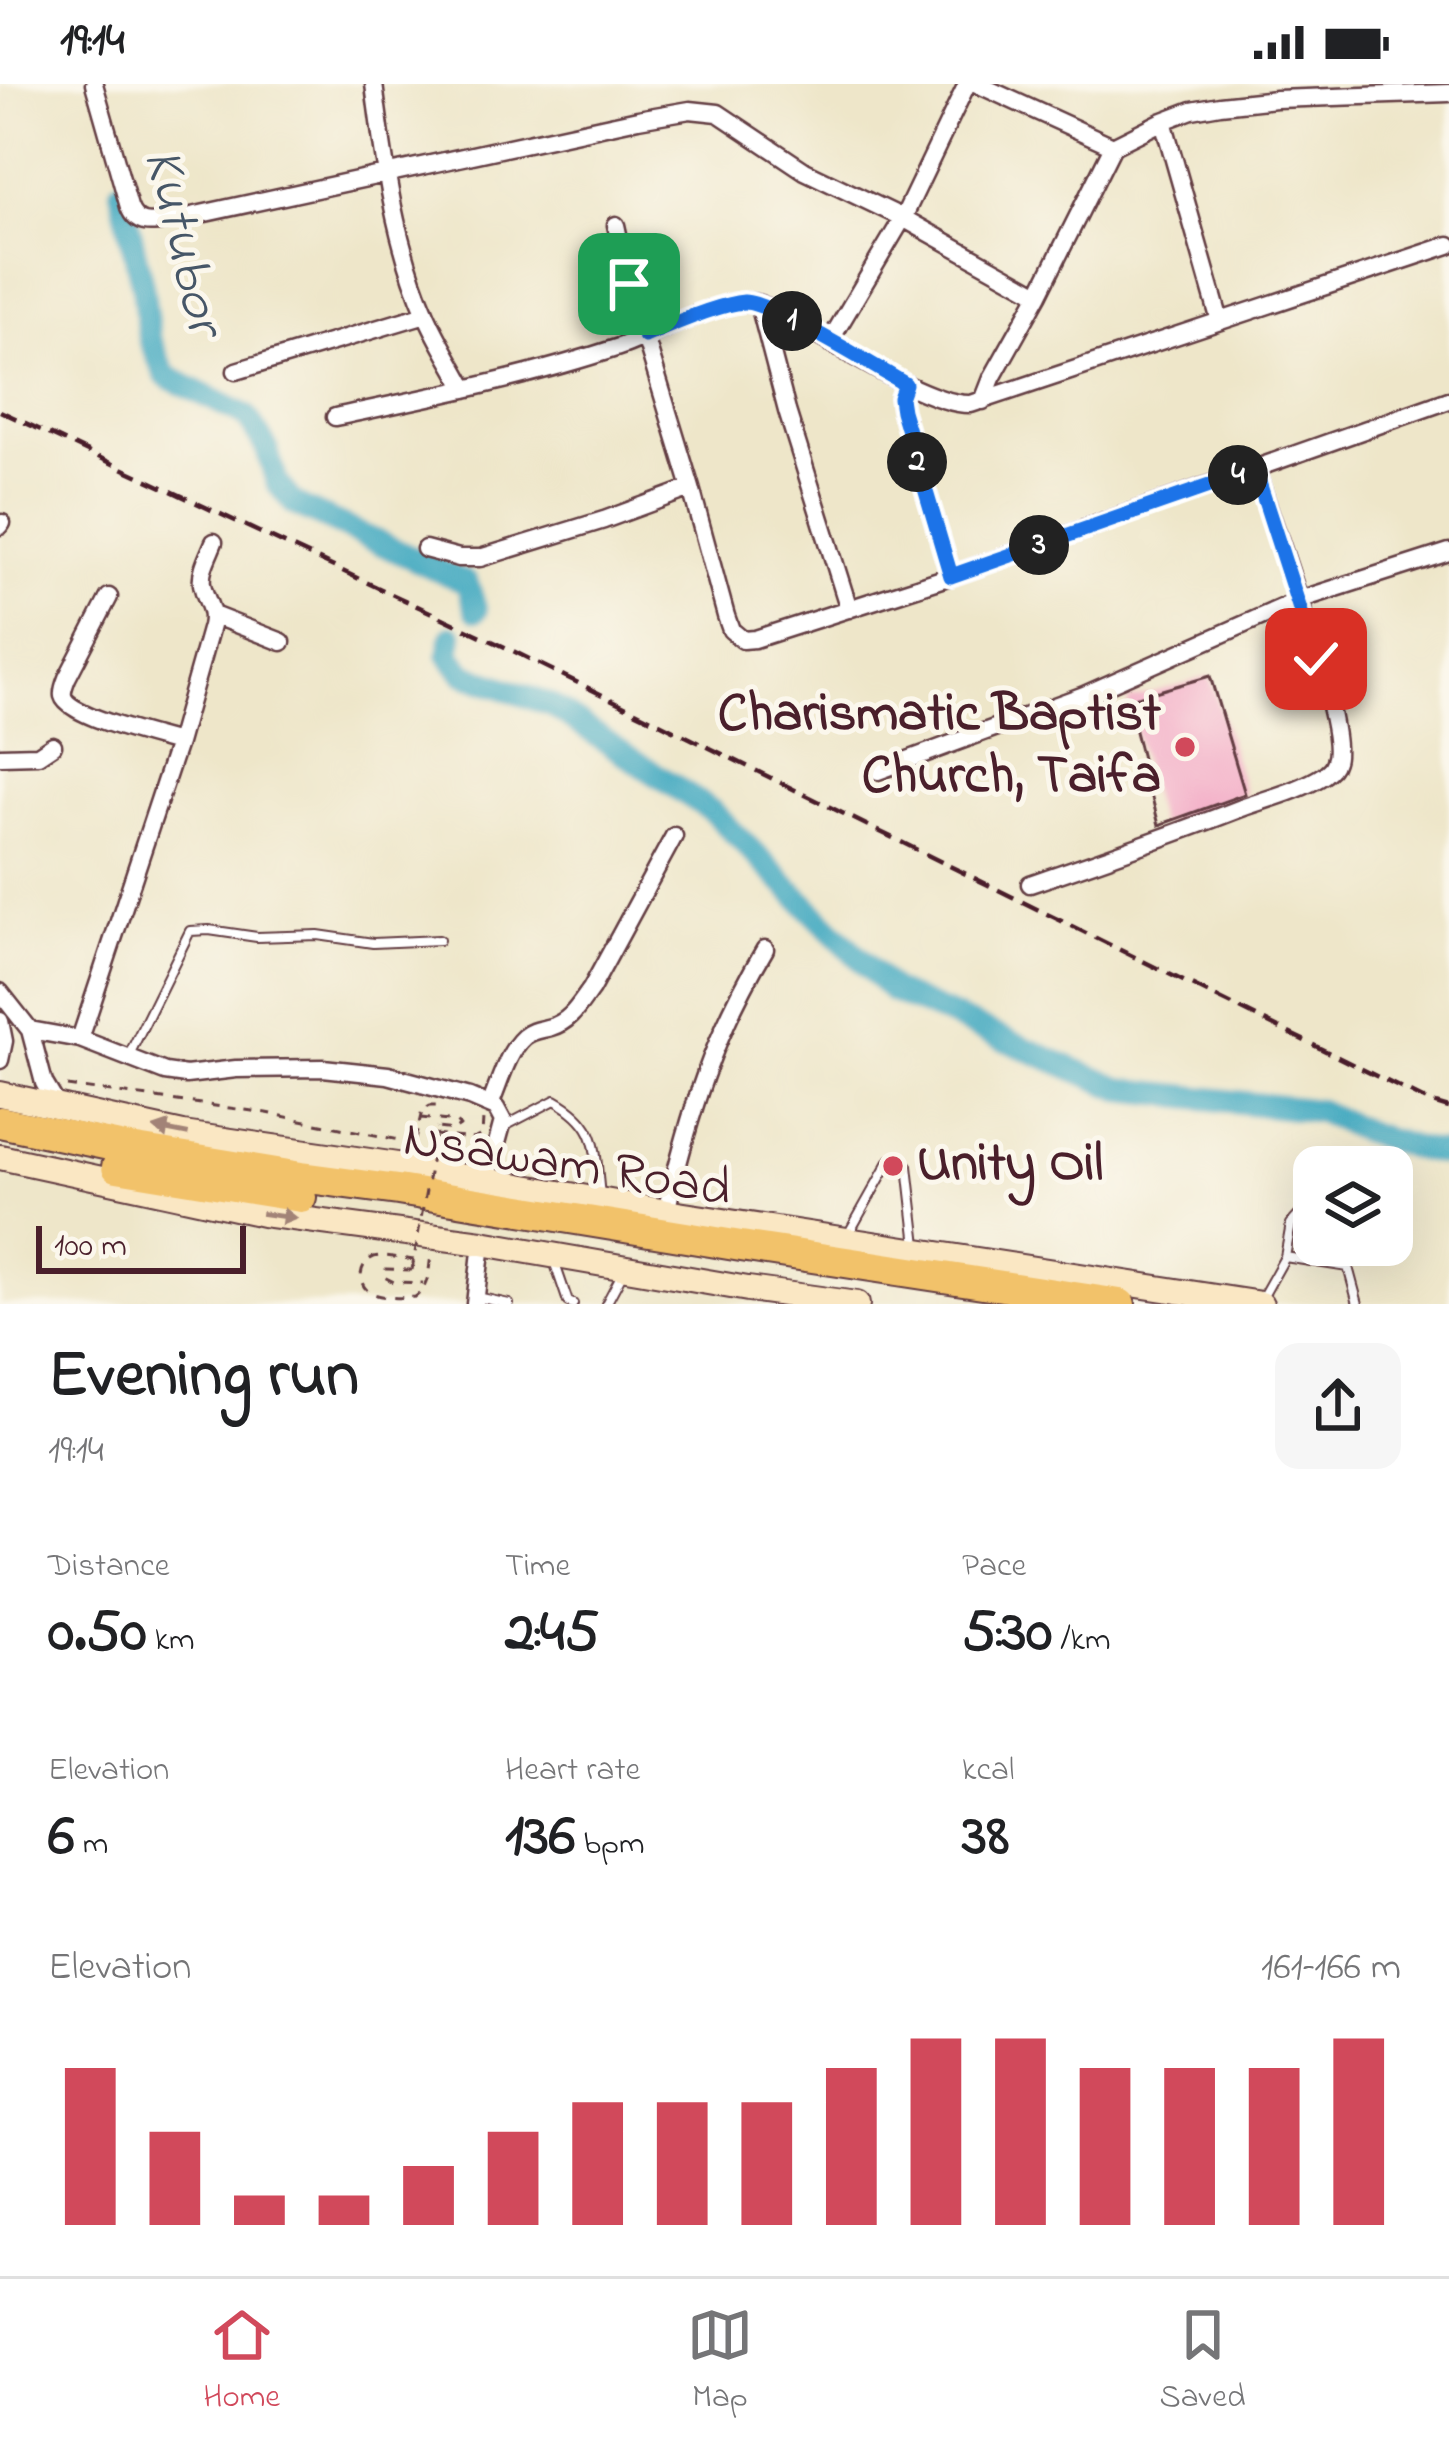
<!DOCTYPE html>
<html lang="en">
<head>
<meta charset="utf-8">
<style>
  :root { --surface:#fff; --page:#f6f6f6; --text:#202124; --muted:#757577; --line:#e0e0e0; --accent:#d1495b }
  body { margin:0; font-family:"Indie Flower",sans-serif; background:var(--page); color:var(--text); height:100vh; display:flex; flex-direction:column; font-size:45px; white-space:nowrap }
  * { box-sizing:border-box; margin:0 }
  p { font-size:39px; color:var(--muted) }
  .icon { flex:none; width:66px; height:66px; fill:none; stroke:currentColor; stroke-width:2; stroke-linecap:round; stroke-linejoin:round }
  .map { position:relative; height:1220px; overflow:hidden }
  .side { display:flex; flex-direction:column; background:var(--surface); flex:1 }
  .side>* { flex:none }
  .buttons { position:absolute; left:1293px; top:1062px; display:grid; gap:24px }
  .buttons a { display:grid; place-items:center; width:120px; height:120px; border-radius:24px; background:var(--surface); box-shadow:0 12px 48px #0002; font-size:60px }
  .scale { position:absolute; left:36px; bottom:30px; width:210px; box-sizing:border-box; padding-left:12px; border:6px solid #4a1f2b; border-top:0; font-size:33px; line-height:42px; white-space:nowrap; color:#4a1f2b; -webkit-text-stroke:9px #fbf7ec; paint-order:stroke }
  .pin { position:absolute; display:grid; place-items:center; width:102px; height:102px; color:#fff; margin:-51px; border-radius:24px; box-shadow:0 6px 18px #0006 }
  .km { position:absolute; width:60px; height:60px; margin:-30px; border-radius:50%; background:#222; color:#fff; font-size:33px; line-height:60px; text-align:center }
  .round { display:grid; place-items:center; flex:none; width:126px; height:126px; border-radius:24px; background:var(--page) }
  .summary { display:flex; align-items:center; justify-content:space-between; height:204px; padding:0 48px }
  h1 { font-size:66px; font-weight:800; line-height:90px }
  .metrics { display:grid; grid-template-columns:repeat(3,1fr); gap:18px; height:204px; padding:12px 48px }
  .metrics div { display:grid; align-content:center }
  .metrics b { font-size:60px; font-weight:800 }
  .metrics small { font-size:33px; font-weight:400 }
  .metrics p { font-size:33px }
  .chart { height:336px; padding:24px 48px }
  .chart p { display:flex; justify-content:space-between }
  .chart svg { width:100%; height:216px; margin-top:12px; stroke:var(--accent); stroke-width:6 }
  .status { display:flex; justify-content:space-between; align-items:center; height:84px; padding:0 60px; background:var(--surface); direction:ltr }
  .status svg { height:33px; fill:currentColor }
  .dock { display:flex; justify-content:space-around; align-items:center; height:168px; border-top:3px solid var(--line); background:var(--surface); font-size:33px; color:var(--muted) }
  .dock a { display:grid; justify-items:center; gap:6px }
  .dock .on { color:var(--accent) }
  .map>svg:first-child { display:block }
</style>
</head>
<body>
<div class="status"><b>19:14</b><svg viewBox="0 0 49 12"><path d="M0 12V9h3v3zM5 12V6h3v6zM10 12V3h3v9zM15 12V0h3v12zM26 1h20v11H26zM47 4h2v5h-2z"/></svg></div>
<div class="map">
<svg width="1449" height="1220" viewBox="0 0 1449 1220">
  <rect width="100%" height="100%" fill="#fbf7ec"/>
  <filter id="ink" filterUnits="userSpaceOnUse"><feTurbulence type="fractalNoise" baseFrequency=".00833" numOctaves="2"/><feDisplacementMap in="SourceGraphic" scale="24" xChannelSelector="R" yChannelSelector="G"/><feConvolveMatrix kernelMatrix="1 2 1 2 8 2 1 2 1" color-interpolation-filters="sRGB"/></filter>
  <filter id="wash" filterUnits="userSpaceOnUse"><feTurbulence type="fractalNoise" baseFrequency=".004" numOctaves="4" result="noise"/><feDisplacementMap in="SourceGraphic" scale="48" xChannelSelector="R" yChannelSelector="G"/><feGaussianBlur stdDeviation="2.7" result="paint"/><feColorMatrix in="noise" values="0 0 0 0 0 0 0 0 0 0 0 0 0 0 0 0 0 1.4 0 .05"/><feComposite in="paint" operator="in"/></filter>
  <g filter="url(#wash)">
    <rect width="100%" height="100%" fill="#eee6c9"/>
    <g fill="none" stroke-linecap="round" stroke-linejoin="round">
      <!-- river -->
      <path stroke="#40a8c0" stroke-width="24" d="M121,107L143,205L149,254L166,292L246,332L266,363L277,399L294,420L467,499L476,526
        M452,553L449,571L464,590L551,621L713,728L892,907L1120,1005L1319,1027L1368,1049L1418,1065L1449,1071"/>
    </g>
    <g id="blocks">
      <!-- building -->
      <path fill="#f2a2c1" d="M1210,592L1245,710L1159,741L1127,616Z"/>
    </g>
  </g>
  <g filter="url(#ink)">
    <use href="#blocks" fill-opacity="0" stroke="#633d43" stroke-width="3"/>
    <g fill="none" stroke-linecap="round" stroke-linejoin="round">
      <!-- lane casing -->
      <g stroke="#633d43" stroke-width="12">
        <path id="lane" d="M129,971L190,847L209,846L257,853L318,851L373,859L439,856
          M505,1042L555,1016C601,1042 594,1064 600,1111
          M849,1149L890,1076L908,1082L917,1161
          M1347,1161L1348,1183
          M1285,1173L1291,1140L1301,1129L1314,1131
          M554,1177L568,1218L573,1220
          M477,1213L509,1220
          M1262,1214L1285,1173L1348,1183L1358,1220
          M606,1220L622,1190"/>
      </g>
      <!-- street casing -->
      <g stroke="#633d43" stroke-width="21">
        <path id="street" d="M94,0L129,123C137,144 153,139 173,136L638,35L690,26L718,29L805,87L903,134L1039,210
          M374,0C384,78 394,157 426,230C437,256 453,280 466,305
          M977,0L1113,62
          M1163,37L1220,237
          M616,141L629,200L691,404L726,532L731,546L743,556L755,555L951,492L1449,316
          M759,220L787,327L849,525
          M830,257L903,134L967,0
          M236,287L426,230
          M905,300L900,314L902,327L951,492
          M983,317L992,294L1039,210L1113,62L1163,37L1192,26L1220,21L1276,15L1449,9
          M335,333C430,313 527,294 619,263C651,252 717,217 748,218C763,218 778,230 790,236C832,258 928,322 971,320L1449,161
          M0,442L2,439
          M425,465L459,474H480L604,436L691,404
          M109,513L67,594C65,599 62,607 63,612C68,632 157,653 178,659
          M213,531L282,558
          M0,672L38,671L53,661
          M878,687L1084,611L1299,516L1449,468
          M1030,800C1100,776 1170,752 1239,725C1266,715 1300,707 1324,691C1330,686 1333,684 1335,677C1348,646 1270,429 1255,385
          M0,908L30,946L44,999L59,1024
          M0,937L4,957L0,976
          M30,946L80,955L165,988L186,991L236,985L323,984L388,991L470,1013L496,1024L503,1037L487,1096
          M80,955L178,659L211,542C215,525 205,517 202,500C200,486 209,471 214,458
          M490,1021C499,1001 507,968 524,953C532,946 541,946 551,943C571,937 579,921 591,905L674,752
          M666,1128C689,1030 713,952 765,865
          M475,1220L482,1159"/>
      </g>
      <!-- secondary casing -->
      <g stroke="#633d43" stroke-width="28">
        <path id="secondary" d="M0,1010L183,1050L411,1083L678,1130L1261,1220
          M0,1073L263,1130L482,1159L748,1205L857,1220"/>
      </g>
      <!-- highway casing -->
      <g stroke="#633d43" stroke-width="34">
        <path id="highway" d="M0,1038L124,1064L301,1093L398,1106L741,1162L1120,1220
          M117,1083L301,1113"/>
      </g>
      <!-- path -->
      <path stroke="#633d43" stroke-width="3" stroke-dasharray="9 9" stroke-linecap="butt" d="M67,1002L267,1029L414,1059
        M421,1034L456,1038L460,1042L454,1046L437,1044
        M435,1051L473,1055L482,1051L483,1035
        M415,1056L422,1027L430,1022H441
        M414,1176C402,1175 385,1170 374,1173C361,1178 356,1196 367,1206C377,1215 403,1214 415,1213C429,1204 429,1185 431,1170
        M412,1186L386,1185L384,1193L394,1198L423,1199"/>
      <!-- lane -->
      <use href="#lane" stroke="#fff" stroke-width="8"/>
      <!-- street -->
      <use href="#street" stroke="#fff" stroke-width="16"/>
      <!-- secondary -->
      <use href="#secondary" stroke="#fae7c3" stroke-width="24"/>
      <!-- highway -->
      <use href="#highway" stroke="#f2c26a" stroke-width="30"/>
      <!-- rail -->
      <path stroke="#4a1f2b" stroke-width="4.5" stroke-dasharray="18 9" stroke-linecap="butt" d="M0,327L507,564L1429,1018L1449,1024"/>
      <!-- path-bridge -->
      <path stroke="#633d43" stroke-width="3" stroke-dasharray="9 9" stroke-linecap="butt" d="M412,1186L437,1044"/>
    </g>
    <!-- one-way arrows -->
    <defs><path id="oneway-solid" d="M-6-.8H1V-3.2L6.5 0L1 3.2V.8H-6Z" transform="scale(3)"/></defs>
    <g fill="#a28377">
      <use href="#oneway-solid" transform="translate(171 1047) rotate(-169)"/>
      <use href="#oneway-solid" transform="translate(279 1132) rotate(8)"/>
    </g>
  </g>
  <g fill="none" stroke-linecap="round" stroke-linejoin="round" filter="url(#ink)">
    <!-- route casing -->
    <g stroke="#fff" stroke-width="24">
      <path id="route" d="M629,200L645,252C670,241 718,220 744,218C769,217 877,284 905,300L900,314L902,327L951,492L1255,386L1316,575"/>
    </g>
    <!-- route -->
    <use href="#route" stroke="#1a73e8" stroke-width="15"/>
  </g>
  <!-- markers -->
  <g fill="#d1495b" stroke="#fbf7ec" stroke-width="4.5">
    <circle cx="1185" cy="663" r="12"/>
    <circle cx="893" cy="1082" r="12"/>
  </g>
  <g text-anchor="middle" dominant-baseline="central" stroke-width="10" stroke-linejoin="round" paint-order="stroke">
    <!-- poi labels -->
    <g font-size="54" font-weight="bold" fill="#4a1f2b" stroke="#fbf7ec" text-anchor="end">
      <text x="1161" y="632">Charismatic Baptist<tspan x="1161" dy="62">Church, Taifa</tspan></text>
      <text x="917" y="1082" text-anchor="start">Unity Oil</text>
    </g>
    <!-- street labels -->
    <g font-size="54" fill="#4a1f2b" stroke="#fbf7ec">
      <text transform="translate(567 1082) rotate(9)">Nsawam Road</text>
    </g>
    <!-- water labels -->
    <g font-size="57" font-style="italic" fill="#465667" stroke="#fbf7ec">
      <text transform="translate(181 158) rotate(76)">Kutubor</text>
    </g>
  </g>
</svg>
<div class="buttons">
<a><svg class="icon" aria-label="layers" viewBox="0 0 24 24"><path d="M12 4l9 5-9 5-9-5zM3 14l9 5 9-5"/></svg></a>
</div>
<div class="scale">100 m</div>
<div class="pin" style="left:629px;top:200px;background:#1e9e55"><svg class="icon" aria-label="arrive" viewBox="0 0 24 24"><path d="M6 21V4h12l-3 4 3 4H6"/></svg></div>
<div class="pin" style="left:1316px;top:575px;background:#d93025"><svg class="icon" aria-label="check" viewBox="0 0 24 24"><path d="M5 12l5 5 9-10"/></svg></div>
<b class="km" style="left:792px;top:237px">1</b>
<b class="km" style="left:917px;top:378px">2</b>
<b class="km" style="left:1039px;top:461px">3</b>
<b class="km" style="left:1238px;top:391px">4</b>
</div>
<section class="side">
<div class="summary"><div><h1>Evening run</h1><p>19:14</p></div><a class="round"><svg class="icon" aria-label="share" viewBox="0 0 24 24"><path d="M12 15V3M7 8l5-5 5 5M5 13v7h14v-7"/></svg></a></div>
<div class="metrics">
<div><p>Distance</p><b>0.50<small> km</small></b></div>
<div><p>Time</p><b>2:45</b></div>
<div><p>Pace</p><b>5:30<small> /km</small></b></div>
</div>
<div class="metrics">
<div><p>Elevation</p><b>6<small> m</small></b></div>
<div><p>Heart rate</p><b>136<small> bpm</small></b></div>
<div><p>kcal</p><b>38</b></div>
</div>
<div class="chart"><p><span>Elevation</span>161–166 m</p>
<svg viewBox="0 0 160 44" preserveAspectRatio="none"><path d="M5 44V12M15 44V25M25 44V38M35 44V38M45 44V32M55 44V25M65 44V19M75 44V19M85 44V19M95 44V12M105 44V6M115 44V6M125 44V12M135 44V12M145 44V12M155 44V6"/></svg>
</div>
</section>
<nav class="dock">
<a class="on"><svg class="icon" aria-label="home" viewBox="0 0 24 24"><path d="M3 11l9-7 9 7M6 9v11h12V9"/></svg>Home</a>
<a><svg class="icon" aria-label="map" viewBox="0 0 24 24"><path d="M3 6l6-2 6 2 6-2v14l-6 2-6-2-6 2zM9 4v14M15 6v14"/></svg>Map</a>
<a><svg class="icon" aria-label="saved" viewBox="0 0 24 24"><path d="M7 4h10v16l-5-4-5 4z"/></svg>Saved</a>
</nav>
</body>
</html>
